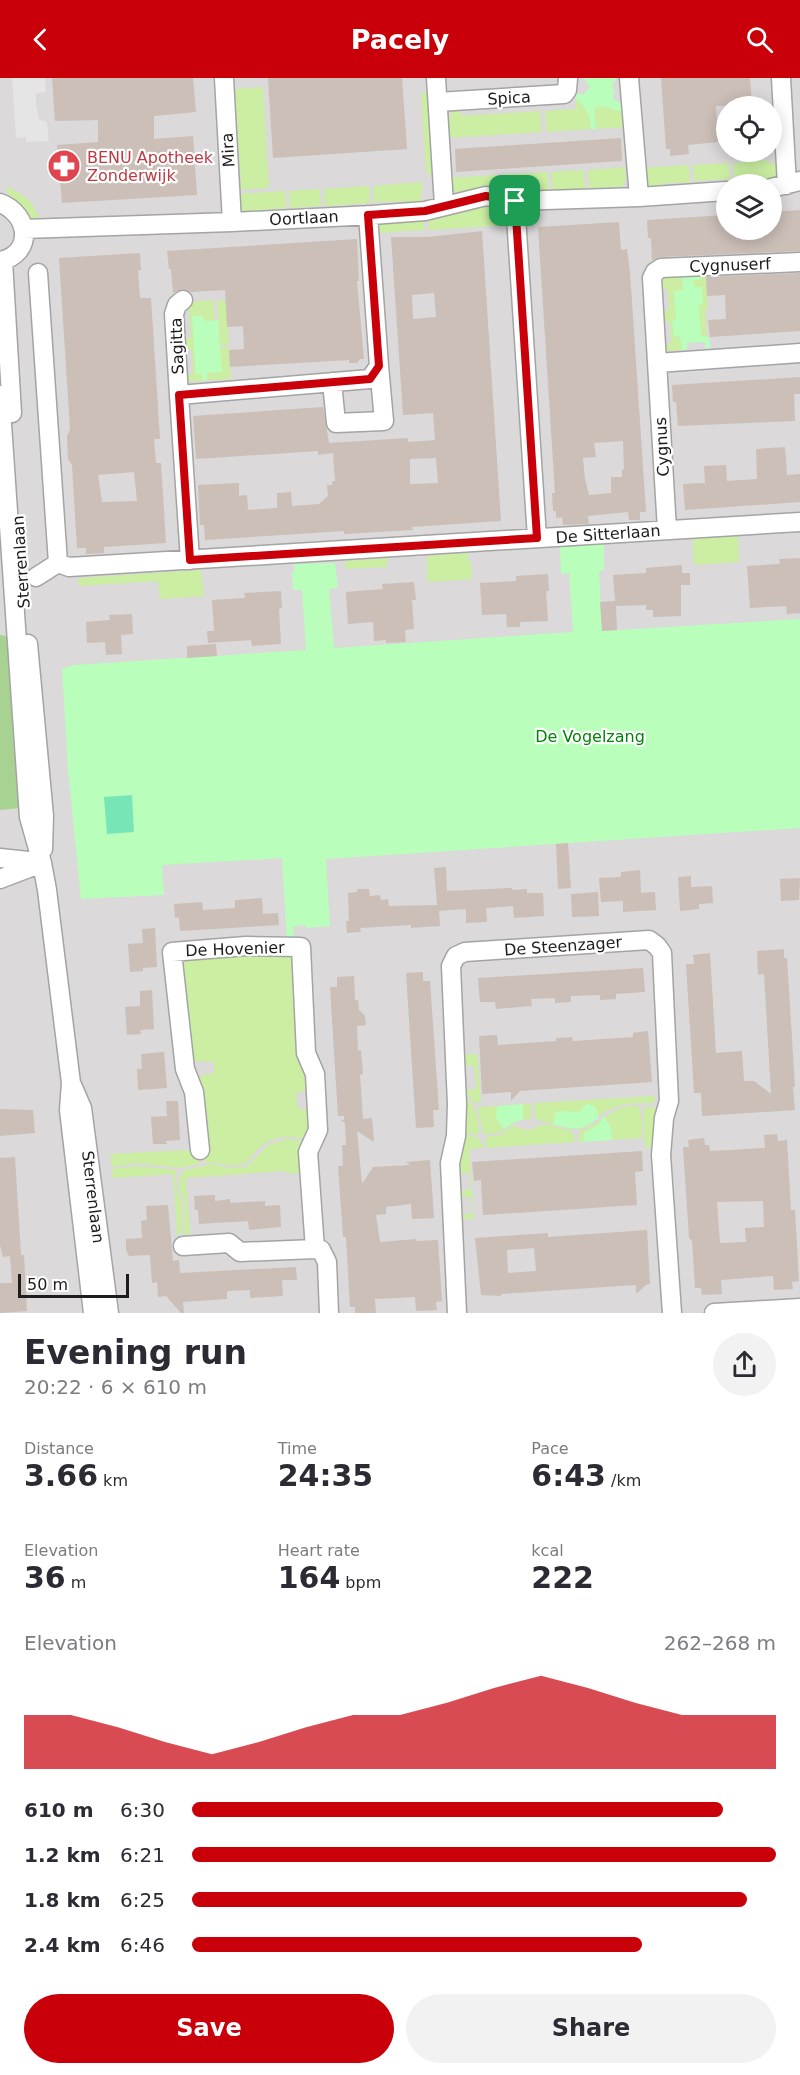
<!DOCTYPE html>
<html lang="en">
<head>
<meta charset="utf-8">
<style>
  :root { --surface:#fff; --page:#f2f2f3; --text:#2b2b33; --muted:#7c7c81; --accent:#c9000a }
  body { margin:0; font-family:"DejaVu Sans",sans-serif; background:var(--page); color:var(--text); height:100vh; display:flex; flex-direction:column; font-size:22px; white-space:nowrap }
  * { box-sizing:border-box; margin:0 }
  p { font-size:20px; color:var(--muted) }
  .icon { flex:none; width:33px; height:33px; fill:none; stroke:currentColor; stroke-width:2; stroke-linecap:round; stroke-linejoin:round }
  .map { position:relative; height:1235px; overflow:hidden }
  .sheet { display:flex; flex-direction:column; background:var(--surface); flex:1 }
  .sheet>* { flex:none }
  .buttons { position:absolute; left:716px; top:18px; display:grid; gap:12px }
  .buttons a { display:grid; place-items:center; width:66px; height:66px; border-radius:50%; background:var(--surface); box-shadow:0 3px 15px #0003; font-size:30px }
  .scale { position:absolute; left:18px; bottom:15px; width:111px; box-sizing:border-box; padding-left:6px; border:3px solid #1d1d1d; border-top:0; font-size:16px; line-height:21px; white-space:nowrap; color:#1d1d1d; -webkit-text-stroke:4px #fff; paint-order:stroke }
  .pin { position:absolute; display:grid; place-items:center; width:51px; height:51px; color:#fff; margin:-26px; border-radius:12px; box-shadow:0 3px 9px #0006 }
  .round { display:grid; place-items:center; flex:none; width:63px; height:63px; border-radius:32px; background:var(--page) }
  .overview { display:flex; align-items:center; justify-content:space-between; height:102px; padding:0 24px }
  h1 { font-size:33px; font-weight:600; line-height:45px }
  .metrics { display:grid; grid-template-columns:repeat(3,1fr); gap:9px; height:102px; padding:6px 24px }
  .metrics div { display:grid; align-content:center }
  .metrics b { font-size:30px; font-weight:600 }
  .metrics small { font-size:16px; font-weight:400 }
  .metrics p { font-size:16px }
  .chart { height:168px; padding:12px 24px }
  .chart p { display:flex; justify-content:space-between }
  .chart svg { width:100%; height:108px; margin-top:6px; fill:var(--accent); opacity:.7 }
  .button { display:flex; gap:12px; margin-top:auto; padding:12px 24px }
  .button a { flex:1; height:69px; border-radius:36px; background:var(--accent); color:#fff; font-size:24px; font-weight:600; line-height:69px; text-align:center }
  .button a+a { background:var(--page); color:var(--text) }
  ul { padding:0 24px; list-style:none; font-size:20px }
  li { display:grid; grid-template-columns:96px 72px 1fr; align-items:center; height:45px }
  li i { height:15px; border-radius:8px; background:var(--accent) }
  header { display:flex; justify-content:space-between; align-items:center; height:78px; padding:0 24px; background:var(--accent); color:#fff; font-size:27px; font-weight:600 }
  .map>svg:first-child { display:block }
</style>
</head>
<body>
<header><svg class="icon" aria-label="back" viewBox="0 0 24 24"><path d="M15 5l-7 7 7 7"/></svg>Pacely<svg class="icon" aria-label="search" viewBox="0 0 24 24"><circle cx="10" cy="10" r="6"/><path d="M15 15l6 6"/></svg></header>
<div class="map">
<svg width="800" height="1235" viewBox="0 0 800 1235">
  <rect width="100%" height="100%" fill="#efeae1"/>
  <!-- residential -->
  <path fill="#dbd9d9" fill-rule="evenodd" d="M0,0H800V1235H0ZM726,28H771V74H726ZM726,106H771V152H726Z"/>
  <!-- grass -->
  <path fill="#cbeea2" d="M263,9L269,110L236,112L241,105L235,11Z
    M421,15H431L435,96H426Z
    M576,21C587,30 590,37 591,51L547,54L545,33L576,31Z
    M601,28L627,35L628,49L596,51L594,31Z
    M460,29L461,38L540,33L541,54L449,60L447,43L452,36L448,32Z
    M767,82L768,85L781,84L778,100L772,104L763,105L756,100L734,101L733,85Z
    M729,85L730,101L694,103L693,87Z
    M689,87L690,104L666,105L660,111C643,109 644,106 641,90Z
    M625,89L626,101L622,109L589,110L588,92Z
    M584,92L585,111L553,113L551,94Z
    M548,94L549,113L512,109C501,117 464,120 452,112L446,100Z
    M422,104L421,123L374,124L373,108Z
    M369,108L370,125L325,128L324,111Z
    M6,109C24,115 35,125 40,143C27,142 7,121 6,109Z
    M320,111L321,128L290,130L289,113Z
    M285,113L286,130L260,132L255,137H244L240,133L236,116Z
    M489,127L502,130L508,139L509,147L429,152L428,139Z
    M424,139V152L377,155V144Z
    M706,191L708,231L705,232L707,259H701L699,226L702,209H694V201Z
    M682,192L683,212L674,213L676,242L673,243L674,259L680,258L682,272L661,273V266L671,265L670,244H659L658,233L669,232L668,211H657L658,198Z
    M213,222L215,242L203,243V238L196,296L202,295V303L183,304L182,297L193,296L192,272H180V261L191,260L189,230H183V224Z
    M217,222L226,223L229,267H220Z
    M229,269L231,301L207,302V295L221,294L220,270Z
    M738,458L739,484L694,487L693,461Z
    M468,475V483H471L472,501L427,504V478Z
    M387,480V489L345,491V483Z
    M201,492L204,518L160,521L158,503L79,508L78,500Z
    M286,872L294,877L310,1012L296,1015L298,1031H312L308,1062C291,1057 273,1057 259,1070C253,1075 251,1083 242,1086C231,1090 217,1083 205,1085L202,1079L198,1002L202,997L214,995V984L193,983L181,890L186,881Z
    M477,976L481,1024L475,1025L464,1012L475,1011L476,1009L474,988L463,987L462,977Z
    M464,1016C474,1026 479,1040 479,1054L476,1057L466,1055Z
    M655,1018V1022L653,1025C636,1025 621,1024 606,1033C597,1038 590,1050 579,1051C565,1053 551,1044 537,1042L535,1039L534,1025Z
    M531,1026V1041L519,1042L500,1054L486,1057L483,1055L477,1029Z
    M627,1028H639L642,1044V1060L578,1064L579,1054C597,1048 608,1032 627,1028Z
    M647,1028L662,1031L655,1069L645,1070L643,1032Z
    M545,1046L573,1054L575,1064L487,1070L485,1063L487,1059L499,1057L513,1048L528,1052Z
    M466,1057L479,1060L484,1070L469,1071L474,1141H460L461,1137L473,1135L471,1119H460V1113L471,1111L469,1095H458L457,1085Z
    M287,1061L303,1063L304,1095L292,1096L284,1093L186,1100L190,1156H183L184,1125L179,1109L182,1093L211,1086L231,1090L244,1089L249,1086L268,1067Z
    M191,1067L199,1072V1086L179,1090L137,1085L112,1089L110,1076L190,1072Z
    M137,1088L176,1092L177,1112L182,1127L181,1157H177L173,1096L113,1100L112,1091Z"/>
  <!-- forest -->
  <path fill="#a8d292" d="M0,557L11,559L14,649L20,730L0,732Z"/>
  <!-- park -->
  <path fill="#b9febb" d="M584,0H616L612,9L614,12L613,21L626,28L627,35L601,28L594,31L596,51H591C590,37 587,30 576,21V15L583,17L590,9Z
    M682,192L701,194V201L694,202V209H702L703,226H699L701,258L709,259L710,270H705V264L687,265V272H682L680,258L674,259L672,243L676,242L674,213L683,212Z
    M192,238H203L204,243L218,242L222,294L207,295V302L202,303V295L196,296Z
    M604,466V492L599,493L602,553L800,541V750L326,781L330,848L307,850L305,847L293,849L294,861L287,863L282,780L162,787L164,817L81,821L68,692L62,591L74,587L306,572L302,512H293L292,494H294V486L335,485L338,510L329,511L334,570L573,554L569,495L561,496L560,469Z
    M523,1026V1042L514,1044L504,1051L496,1040L497,1028Z
    M587,1026L595,1028L599,1039C581,1054 575,1052 553,1046L556,1033L579,1034Z
    M604,1038L611,1050L612,1062L583,1064L584,1055L598,1047Z"/>
  <!-- pitch -->
  <path fill="#78e5b6" d="M132,717L134,754L107,756L104,719Z"/>
  <!-- parking -->
  <path fill="#e5e5e5" d="M12,0H45L46,14L36,15V26L39,41L47,44L49,63L26,64V59L16,60Z"/>
  <!-- building -->
  <path fill="#cbbfb7" fill-rule="evenodd" d="M52,0H193L196,34L154,38V61L193,58L197,117L62,125L57,67L98,64V42L55,43Z
    M268,0H402L407,71L273,80Z
    M661,0H750L752,28H716L718,64L688,67L689,76L670,78V71H666Z
    M621,60L622,83L456,94L455,71Z
    M800,132V173L661,179L652,182L651,160H648L647,142L726,137V152H771V134Z
    M619,144L621,172L627,171L630,194L646,434H640V442H629L628,434L588,438L589,446L563,447L562,439L556,440V433H553L552,415H555L538,149ZM623,363L624,391L622,392V399H611V415L589,417L585,401L583,380L596,379L594,365Z
    M482,153L501,443L412,449L413,452L344,456V453L205,462L204,447H200L198,407L239,405V418L247,417L248,432L277,430V415L291,414L292,428L319,426L328,418L327,407H332V403H335L333,375L318,377V373L196,381L193,338L323,329L329,365L408,360V364L435,362L433,335L403,337L391,159H428ZM434,215L436,239L413,241L412,217ZM436,380L438,405L410,406V381Z
    M357,161L359,203H357L364,281H360L357,285H349V282L230,289L229,272L244,271L243,248L227,249L225,212L190,214L182,211L173,215L171,191H169L167,173Z
    M140,175L141,193L138,192L140,220H151L160,361H154L156,385H161L166,465L104,469V475L86,476V470H77L72,387L68,381L67,358L70,351L59,180ZM134,394L137,423L102,424L98,397Z
    M800,195V253L710,259L708,242L726,241L725,217L707,218L706,199Z
    M800,299V316H794L795,343L678,348L676,324H673L672,307Z
    M785,369L787,397L800,396V424L685,432L683,406L705,405L704,388L726,387L727,403L757,401L756,371Z
    M800,480V535L787,536L786,528L750,530L747,488L780,486L779,481Z
    M682,487V495H690V507H681V538L653,539V532H646V527L616,528L617,552L602,553L600,524L615,523L613,497L646,495V490Z
    M548,496L549,513H546L548,543L520,544V549H507L506,536L482,537L480,505L516,503V498Z
    M414,504L416,522H412L414,551L405,552L406,564L386,565V562L374,563L373,544L348,546L346,514L383,511L382,506Z
    M281,513L282,530L279,531L281,566L252,568L251,562L208,565L207,553H214L212,522L245,520L244,515Z
    M132,536L133,556L121,557L122,576L106,577L105,564L87,565L86,544L110,542L109,537Z
    M216,566L217,578L187,580V568Z
    M568,765L571,810L558,811L556,766Z
    M446,789L447,813L512,810V812L527,811V815H543L544,838L514,840L513,828L486,830L487,844L466,845V831L439,833L440,848L411,850V847L360,850L361,854L347,855L346,843H349L348,815L357,814V811H369L370,818L380,817L381,822L388,821L389,828L437,827L434,790Z
    M640,792L641,815L655,814L656,832L623,834V823L601,824L599,800L621,799V794Z
    M691,798V809L712,808L713,825L699,826V831L680,833L678,799Z
    M800,800L799,822L781,823L780,801Z
    M598,814L599,838L572,839L571,816Z
    M262,820L263,836L278,835L279,847L180,853L179,839L175,840L174,826L202,824L203,832L235,830V822Z
    M155,850L157,889L143,890V893L130,894L128,866L143,865L142,851Z
    M784,871V880H787L795,1009H793L795,1032L702,1038L701,1015H694L686,886H694L693,877L710,875L716,975L742,973L744,1003H754L771,1016L764,896L758,897L757,873Z
    M643,890L645,914L616,916V921L600,922V917L571,918V924L555,925V920L531,921L532,928L496,931L495,924H480L478,900Z
    M423,894V903H430L439,1032H433L434,1049L416,1050L406,895Z
    M354,898L355,922H358L359,932L365,938L366,947L357,948L358,973L361,972L363,996L360,997L363,1041L372,1040L374,1064L357,1053L362,1106L373,1089L410,1087L406,1084L430,1082L434,1140L412,1141L411,1126L386,1129V1136L376,1137L380,1164L416,1161V1163L438,1162L442,1223L436,1224L437,1232L416,1233L415,1219L375,1221L376,1235H355V1229H350L346,1159H343L338,1088H343L342,1067H346L345,1045L341,1042H344V1038H338L330,909H337V899Z
    M152,912L154,951L140,952L141,956L127,957L125,929L140,928V913Z
    M648,953L652,1004L520,1013L511,1023V1014L482,1016L479,958L497,957L498,967L556,963V960L572,959L573,963L633,959V955Z
    M164,974L167,1010L138,1012L137,991H142L141,976Z
    M166,1023H178L180,1062L166,1063L167,1066H153L151,1039L167,1038Z
    M0,1031L33,1032L35,1055L0,1058Z
    M777,1056L778,1063L787,1062L791,1132H795L799,1203L792,1204L793,1211L774,1212L773,1198L721,1202L722,1216L702,1217L701,1210H695L692,1163L689,1160L683,1069H689L688,1062L704,1060L705,1067H709L710,1073L765,1070L764,1057ZM763,1123L764,1149L745,1150L746,1164L720,1165L717,1124Z
    M642,1073L643,1093L635,1094L637,1127L483,1137L481,1102L474,1103L472,1084Z
    M15,1079L21,1177L13,1178L24,1177L27,1233L0,1235V1205H12L10,1178L3,1179L0,1167V1080Z
    M215,1117V1123L230,1121V1125L265,1123V1128L280,1127L281,1149L249,1152L248,1143L199,1146L198,1132H195L194,1118Z
    M168,1127L173,1183L179,1182L180,1195L296,1189L297,1202H282L283,1218L250,1220V1212L227,1213V1221L183,1224L184,1235H181L166,1218L158,1219L157,1204L152,1205L150,1177L129,1178L126,1172V1161L142,1160L141,1143L147,1142L146,1128Z
    M647,1152L650,1206L646,1207L636,1216V1207L501,1216V1218L481,1217L475,1160L548,1155V1159ZM534,1170L536,1193L508,1195L507,1172Z"/>
  <g fill="none" stroke-linecap="round" stroke-linejoin="round">
    <!-- minor casing -->
    <g stroke="#a4a4a4" stroke-width="21">
      <path id="minor" d="M224,0L232,144
        M436,0L444,127
        M629,0L639,119
        M781,0L787,107
        M438,24L564,16L567,12L568,0
        M771,110L800,103
        M515,123L537,460
        M0,125C30,136 34,176 0,183
        M24,151L232,144L372,137L425,133L486,118L515,123L639,119L726,113
        M3,183L12,335
        M657,285L800,275
        M332,304L336,345L384,343L379,288
        M0,317L29,739L42,785L47,812L71,1005L69,1032L93,1235
        M179,317L174,236L177,227L183,222
        M667,452L652,200L655,194L661,190L800,184
        M190,482L179,317L370,301L379,288L368,137
        M58,485L69,489L800,444
        M36,499L58,485L38,195
        M28,566L44,738L43,771
        M0,780L38,784
        M0,801L42,785
        M72,1007L82,1030L109,1235
        M200,1072L194,1014L185,991L172,874L246,868L301,869L306,975L315,996L318,1052L308,1074L315,1171L321,1172L327,1184L329,1235
        M183,1168L229,1165L240,1174L315,1171
        M457,1235L450,1085L456,1058L457,1026L451,888L456,878L465,874L649,862L657,868L662,875L669,1023L664,1040L661,1077L672,1235
        M714,1235L800,1230"/>
    </g>
    <!-- minor -->
    <use href="#minor" stroke="#fff" stroke-width="18"/>
  </g>
  <g fill="none" stroke-linecap="round" stroke-linejoin="round">
    <!-- route casing -->
    <g stroke="#fff" stroke-width="12">
      <path id="route" d="M486,118L515,123L537,460L190,482L179,317L370,301L379,288L368,137L425,133Z"/>
    </g>
    <!-- route -->
    <use href="#route" stroke="#c9000a" stroke-width="8"/>
  </g>
  <!-- icons -->
  <defs>
    <g id="pharmacy-disc" transform="scale(1.725)"><circle r="9.5" fill="#e0444e" stroke="#fff"/><path d="M-2-6h4v4h4v4h-4v4h-4v-4h-4v-4h4Z" fill="#fff"/></g>
  </defs>
  <g fill-rule="evenodd">
    <use href="#pharmacy-disc" x="64" y="88"/>
  </g>
  <g text-anchor="middle" dominant-baseline="central" stroke-width="4.5" stroke-linejoin="round" paint-order="stroke">
    <!-- street labels -->
    <g font-size="16" fill="#1d1d1d" stroke="#fff">
      <text transform="translate(509 20) rotate(-3)">Spica</text>
      <text transform="translate(228 72) rotate(-93)">Mira</text>
      <text transform="translate(304 140) rotate(-3)">Oortlaan</text>
      <text transform="translate(730 187) rotate(-2)">Cygnuserf</text>
      <text transform="translate(177 268) rotate(-92)">Sagitta</text>
      <text transform="translate(662 369) rotate(-93)">Cygnus</text>
      <text transform="translate(608 456) rotate(-4)">De Sitterlaan</text>
      <text transform="translate(21 484) rotate(-94)">Sterrenlaan</text>
      <text transform="translate(563 868) rotate(-4)">De Steenzager</text>
      <text transform="translate(235 871) rotate(-2)">De Hovenier</text>
      <text transform="translate(93 1119) rotate(83)">Sterrenlaan</text>
    </g>
    <!-- health labels -->
    <g font-size="16" fill="#be3a42" stroke="#fff" text-anchor="start">
      <text x="87" y="79">BENU Apotheek<tspan x="87" dy="18">Zonderwijk</tspan></text>
    </g>
    <!-- park labels -->
    <g font-size="16" fill="#028307" stroke="#fff">
      <text x="590" y="658">De Vogelzang</text>
    </g>
  </g>
</svg>
<div class="buttons">
<a><svg class="icon" aria-label="locate" viewBox="0 0 24 24"><circle cx="12" cy="12" r="6"/><path d="M12 2v4M12 18v4M2 12h4M18 12h4"/></svg></a>
<a><svg class="icon" aria-label="layers" viewBox="0 0 24 24"><path d="M12 4l9 5-9 5-9-5zM3 14l9 5 9-5"/></svg></a>
</div>
<div class="scale">50 m</div>
<div class="pin" style="left:515px;top:123px;background:#1e9e55"><svg class="icon" aria-label="arrive" viewBox="0 0 24 24"><path d="M6 21V4h12l-3 4 3 4H6"/></svg></div>
</div>
<section class="sheet">
<div class="overview"><div><h1>Evening run</h1><p>20:22 · 6 × 610 m</p></div><a class="round"><svg class="icon" aria-label="share" viewBox="0 0 24 24"><path d="M12 15V3M7 8l5-5 5 5M5 13v7h14v-7"/></svg></a></div>
<div class="metrics">
<div><p>Distance</p><b>3.66<small> km</small></b></div>
<div><p>Time</p><b>24:35</b></div>
<div><p>Pace</p><b>6:43<small> /km</small></b></div>
</div>
<div class="metrics">
<div><p>Elevation</p><b>36<small> m</small></b></div>
<div><p>Heart rate</p><b>164<small> bpm</small></b></div>
<div><p>kcal</p><b>222</b></div>
</div>
<div class="chart"><p><span>Elevation</span>262–268 m</p>
<svg viewBox="0 0 160 44" preserveAspectRatio="none"><path d="M0 44V22L10 22L20 27L30 33L40 38L50 33L60 27L70 22L80 22L90 17L100 11L110 6L120 11L130 17L140 22L150 22L160 22V44z"/></svg>
</div>
<ul>
<li><b>610 m</b>6:30<i style="width:91%"></i></li>
<li><b>1.2 km</b>6:21<i style="width:100%"></i></li>
<li><b>1.8 km</b>6:25<i style="width:95%"></i></li>
<li><b>2.4 km</b>6:46<i style="width:77%"></i></li>
</ul>
<div class="button"><a>Save</a><a>Share</a></div>
</section>
</body>
</html>
